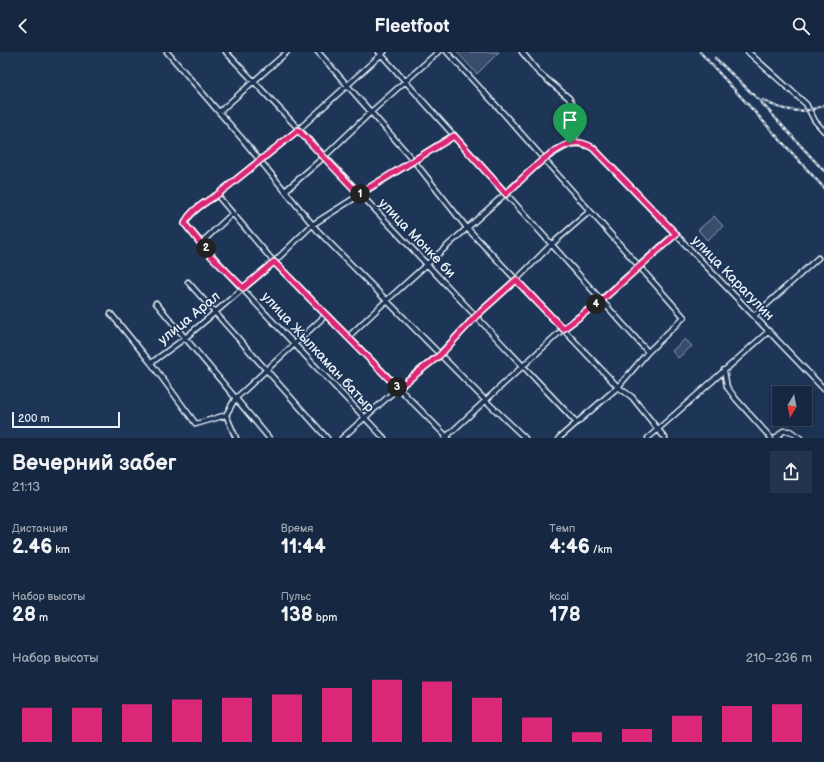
<!DOCTYPE html>
<html lang="ru">
<head>
<meta charset="utf-8">
<style>
  :root { --surface:#162841; --page:#23344c; --text:#f1f3f6; --muted:#9ea6b1; --line:#35445a; --accent:#db2777 }
  body { margin:0; font-family:"Balsamiq Sans",sans-serif; background:var(--page); color:var(--text); height:100vh; display:flex; flex-direction:column; font-size:15px; white-space:nowrap }
  * { box-sizing:border-box; margin:0 }
  p { font-size:13px; color:var(--muted) }
  .icon { flex:none; width:22px; height:22px; fill:none; stroke:currentColor; stroke-width:2; stroke-linecap:round; stroke-linejoin:round }
  .map { position:relative; height:386px; overflow:hidden }
  .sheet { display:flex; flex-direction:column; background:var(--surface); flex:1 }
  .sheet>* { flex:none }
  .needle { width:26px; rotate:190deg }
  .fabs { position:absolute; left:772px; top:334px; display:grid; gap:8px }
  .fabs a { display:grid; place-items:center; width:40px; height:40px; border-radius:0px; background:var(--surface); box-shadow:0 4px 16px #0002,0 0 0 1px var(--line); font-size:20px }
  .scale { position:absolute; left:12px; bottom:10px; width:108px; box-sizing:border-box; padding-left:4px; border:2px solid #e8f1f8; border-top:0; font-size:11px; line-height:14px; white-space:nowrap; color:#e8f1f8; -webkit-text-stroke:3px #1d3557; paint-order:stroke }
  .pin { position:absolute; display:grid; place-items:center; width:34px; height:34px; color:#fff; margin:-41px -17px; border-radius:50% 50% 50% 0; rotate:-45deg; box-shadow:0 0 4px #0007 }
  .pin .icon { rotate:45deg }
  .km { position:absolute; width:20px; height:20px; margin:-10px; border-radius:50%; background:#222; color:#fff; font-size:11px; line-height:20px; text-align:center }
  .round { display:grid; place-items:center; flex:none; width:42px; height:42px; border-radius:0px; background:var(--page) }
  .headline { display:flex; align-items:center; justify-content:space-between; height:68px; padding:0 12px }
  h1 { font-size:22px; font-weight:600; line-height:30px }
  .figures { display:grid; grid-template-columns:repeat(3,1fr); gap:6px; height:68px; padding:4px 12px }
  .figures div { display:grid; align-content:center }
  .figures b { font-size:20px; font-weight:600 }
  .figures small { font-size:11px; font-weight:400 }
  .figures p { font-size:11px }
  .chart { height:112px; padding:8px 12px }
  .chart p { display:flex; justify-content:space-between }
  .chart svg { width:100%; height:72px; margin-top:4px; stroke:var(--accent); stroke-width:6 }
  header { display:flex; justify-content:space-between; align-items:center; height:52px; padding:0 12px; background:var(--surface); font-size:18px; font-weight:600 }
  .map>svg:first-child { display:block }
</style>
</head>
<body>
<header><svg class="icon" aria-label="back" viewBox="0 0 24 24"><path d="M15 5l-7 7 7 7"/></svg>Fleetfoot<svg class="icon" aria-label="search" viewBox="0 0 24 24"><circle cx="10" cy="10" r="6"/><path d="M15 15l6 6"/></svg></header>
<div class="map">
<svg width="824" height="386" viewBox="0 0 824 386">
  <rect width="100%" height="100%" fill="#1d3557"/>
  <filter id="ink" filterUnits="userSpaceOnUse"><feTurbulence type="fractalNoise" baseFrequency=".025" numOctaves="2"/><feDisplacementMap in="SourceGraphic" scale="8" xChannelSelector="R" yChannelSelector="G"/><feConvolveMatrix kernelMatrix="1 2 1 2 8 2 1 2 1" color-interpolation-filters="sRGB"/></filter>
  <g filter="url(#ink)">
    <!-- green -->
    <path fill="#374d6c" stroke="#909fb2" d="M457,0H499L477,22Z
      M714,164L723,174L707,188L698,178Z
      M685,287L692,294L678,306L672,299Z"/>
    <g fill="none" stroke-linecap="round" stroke-linejoin="round">
      <!-- minor casing -->
      <g stroke="#e8f1f8" stroke-width="7">
        <path id="minor" d="M167,0L244,89L317,178L486,349L525,386
          M226,0L576,370
          M318,0L414,109L467,176L618,335L632,345L665,386
          M379,0L648,300
          M384,0L298,78L217,143C207,149 188,160 185,172C248,246 317,315 384,386
          M447,0L504,62L684,265L648,300L618,335L559,386
          M522,0L538,20L569,46L581,68L580,77L570,92
          M748,0L806,52L815,69L824,79
          M219,60L287,0
          M285,139L324,105L371,60L438,0
          M217,143L274,210L448,386
          M201,191L232,162
          M188,230L327,386
          M156,251L269,386
          M111,262L151,311L196,372L226,363
          M754,264L818,206
          M348,285L386,249L544,107C562,97 573,85 593,96L824,337
          M151,311L185,286L274,210L312,173L454,83
          M724,318L727,335L736,347L771,386
          M226,363L235,347L326,263
          M226,363L236,386
          M342,386L398,336L439,303L476,264L516,228L552,192L590,159
          M445,386L563,277L602,247L675,182
          M648,386L769,279
          M776,386L783,379H790L800,386"/>
      </g>
      <!-- minor -->
      <use href="#minor" stroke="#1d3557" stroke-width="4"/>
      <!-- rail casing -->
      <g stroke="#e8f1f8" stroke-width="2.5">
        <path id="rail" d="M700,0L824,136
          M715,6L757,46L824,119
          M763,48C781,59 804,63 824,53"/>
      </g>
      <!-- rail -->
      <use href="#rail" stroke="#1d3557" stroke-width="1" stroke-dasharray="3" stroke-linecap="butt"/>
    </g>
  </g>
  <g fill="none" stroke-linecap="round" stroke-linejoin="round" filter="url(#ink)">
    <!-- route casing -->
    <g stroke="#fff" stroke-width="8">
      <path id="route" d="M298,78L359,142L454,84L506,142C525,125 545,101 569,92C578,89 586,92 593,96L676,182L602,248L563,277L516,228L476,264L440,303L398,336L274,210L243,236L211,204L185,172C188,160 207,149 217,143Z"/>
    </g>
    <!-- route -->
    <use href="#route" stroke="#db2777" stroke-width="5"/>
  </g>
  <g text-anchor="middle" dominant-baseline="central" stroke-width="3" stroke-linejoin="round" paint-order="stroke">
    <!-- street labels -->
    <g font-size="14" fill="#e8f1f8" stroke="#1d3557">
      <text transform="translate(417 186) rotate(46)">улица Монке би</text>
      <text transform="translate(733 226) rotate(46)">улица Карагулин</text>
      <text transform="translate(189 266) rotate(-39)">улица Арал</text>
      <text transform="translate(318 300) rotate(47)">улица Жылкаман батыр</text>
    </g>
  </g>
</svg>
<div class="fabs">
<a><svg class="needle" viewBox="-14 -14 28 28"><path d="M0-13l5 13h-10z" fill="#e53935"/><path d="M0 13l5-13h-10z" fill="#9ea6b1"/></svg></a>
</div>
<div class="scale">200 m</div>
<div class="pin" style="left:570px;top:92px;background:#1e9e55"><svg class="icon" aria-label="arrive" viewBox="0 0 24 24"><path d="M6 21V4h12l-3 4 3 4H6"/></svg></div>
<b class="km" style="left:360px;top:142px">1</b>
<b class="km" style="left:206px;top:196px">2</b>
<b class="km" style="left:397px;top:335px">3</b>
<b class="km" style="left:596px;top:252px">4</b>
</div>
<section class="sheet">
<div class="headline"><div><h1>Вечерний забег</h1><p>21:13</p></div><a class="round"><svg class="icon" aria-label="share" viewBox="0 0 24 24"><path d="M12 15V3M7 8l5-5 5 5M5 13v7h14v-7"/></svg></a></div>
<div class="figures">
<div><p>Дистанция</p><b>2.46<small> km</small></b></div>
<div><p>Время</p><b>11:44</b></div>
<div><p>Темп</p><b>4:46<small> /km</small></b></div>
</div>
<div class="figures">
<div><p>Набор высоты</p><b>28<small> m</small></b></div>
<div><p>Пульс</p><b>138<small> bpm</small></b></div>
<div><p>kcal</p><b>178</b></div>
</div>
<div class="chart"><p><span>Набор высоты</span>210–236 m</p>
<svg viewBox="0 0 160 44" preserveAspectRatio="none"><path d="M5 44V23M15 44V23M25 44V21M35 44V18M45 44V17M55 44V15M65 44V11M75 44V6M85 44V7M95 44V17M105 44V29M115 44V38M125 44V36M135 44V28M145 44V22M155 44V21"/></svg>
</div>
</section>
</body>
</html>
